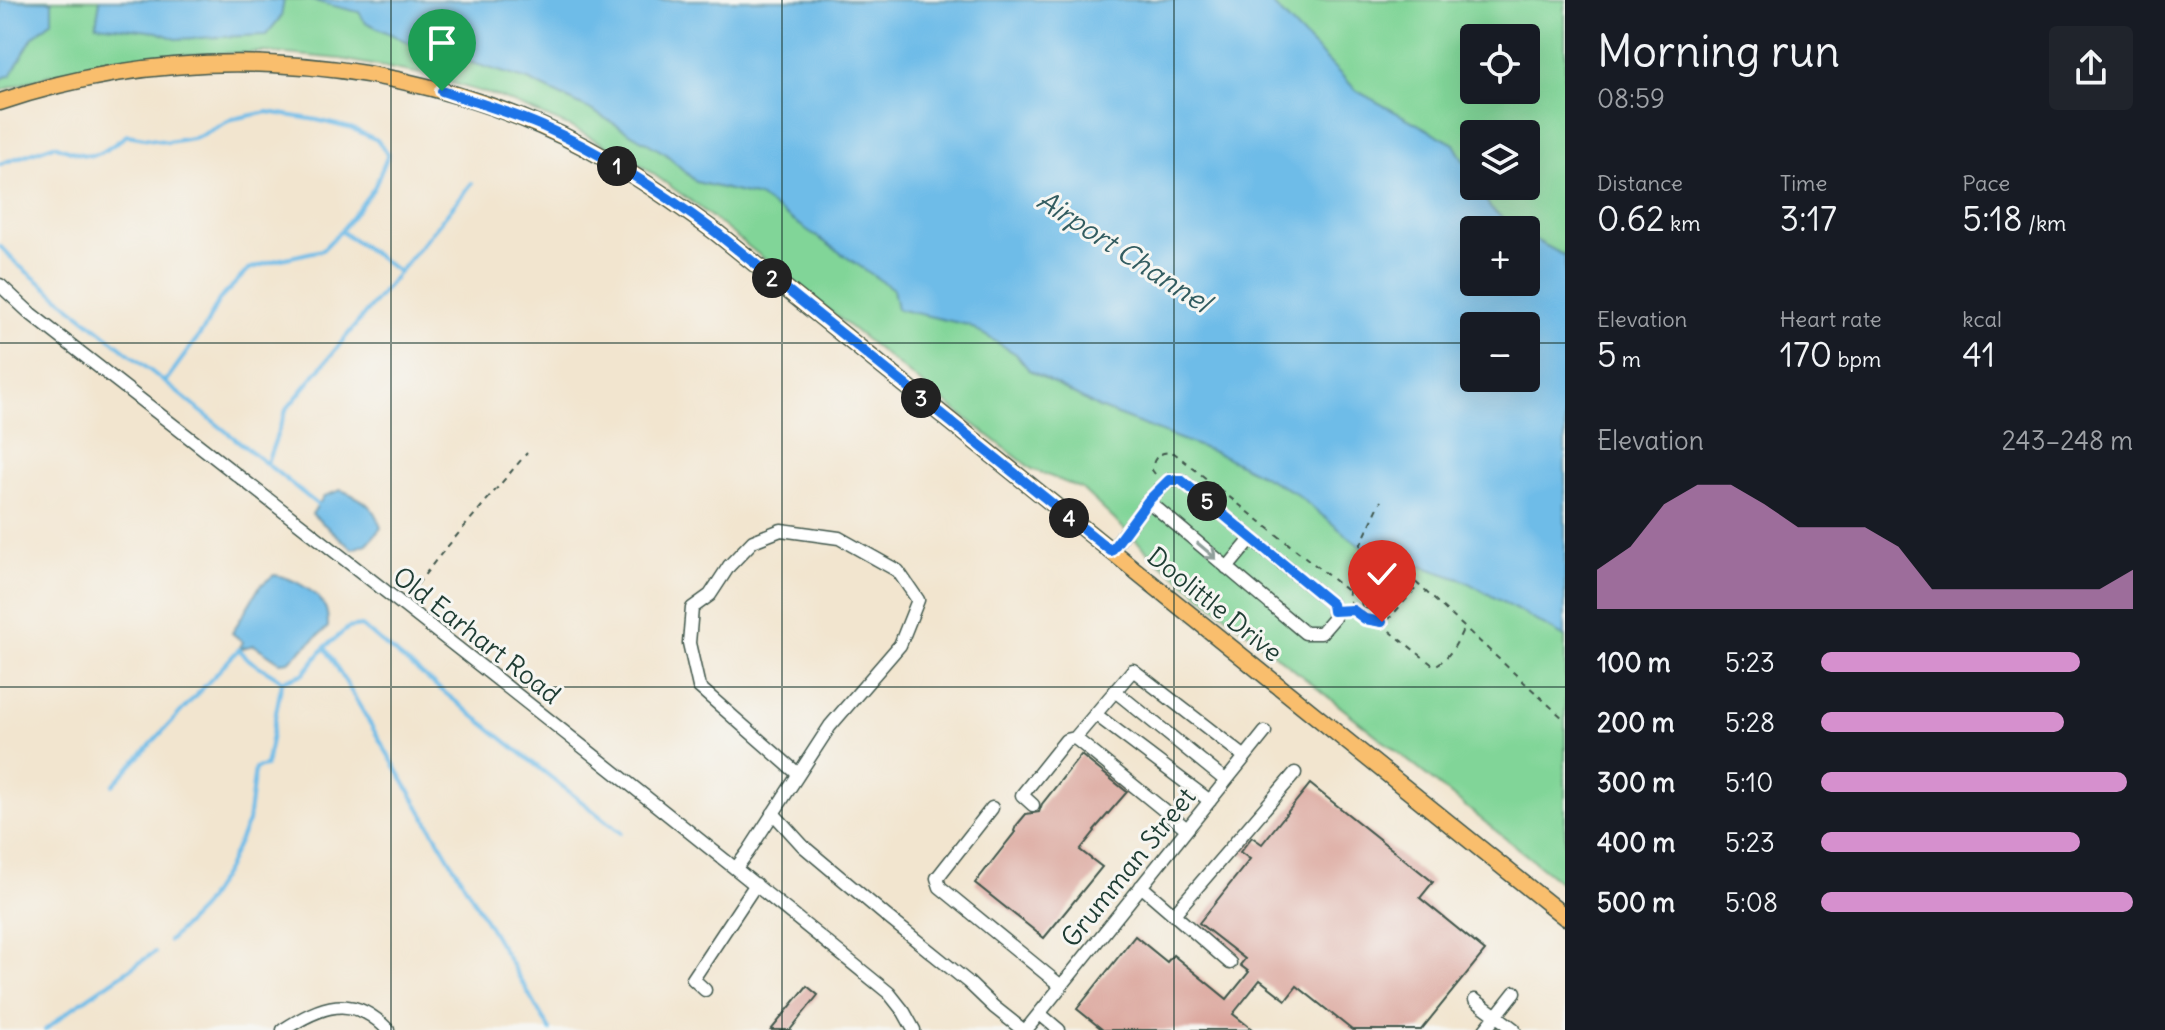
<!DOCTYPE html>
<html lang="en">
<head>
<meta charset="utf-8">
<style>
  :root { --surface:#171b24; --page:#20242c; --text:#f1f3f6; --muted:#9ea1a6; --accent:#d690ce }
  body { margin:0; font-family:Delius,sans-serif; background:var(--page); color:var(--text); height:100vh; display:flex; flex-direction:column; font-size:30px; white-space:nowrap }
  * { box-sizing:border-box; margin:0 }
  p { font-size:26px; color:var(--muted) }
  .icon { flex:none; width:44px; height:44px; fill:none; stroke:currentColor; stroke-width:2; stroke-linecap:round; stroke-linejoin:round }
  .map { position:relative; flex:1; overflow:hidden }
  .sheet { display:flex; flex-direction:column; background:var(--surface); width:600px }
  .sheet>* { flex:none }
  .fabs { position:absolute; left:1460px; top:24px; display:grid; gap:16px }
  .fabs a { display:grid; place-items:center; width:80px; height:80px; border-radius:8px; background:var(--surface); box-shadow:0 8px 32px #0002; font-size:40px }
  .pin { position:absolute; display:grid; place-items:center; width:68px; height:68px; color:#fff; margin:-82px -34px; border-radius:50% 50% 50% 0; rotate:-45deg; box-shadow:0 0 8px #0007 }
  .pin .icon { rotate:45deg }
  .km { position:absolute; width:40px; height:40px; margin:-20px; border-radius:50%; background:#222; color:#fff; font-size:22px; line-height:40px; text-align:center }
  .round { display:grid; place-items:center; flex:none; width:84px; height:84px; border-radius:8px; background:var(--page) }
  .summary { display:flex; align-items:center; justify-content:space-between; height:136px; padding:0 32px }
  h1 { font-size:44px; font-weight:600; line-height:60px }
  .metrics { display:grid; grid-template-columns:repeat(3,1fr); gap:12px; height:136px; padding:8px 32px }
  .metrics div { display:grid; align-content:center }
  .metrics b { font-size:34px; font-weight:600 }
  .metrics small { font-size:22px; font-weight:400 }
  .metrics p { font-size:22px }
  .chart { height:224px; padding:16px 32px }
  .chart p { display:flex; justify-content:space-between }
  .chart svg { width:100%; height:144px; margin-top:8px; fill:var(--accent); opacity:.7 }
  ul { padding:0 32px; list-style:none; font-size:26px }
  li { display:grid; grid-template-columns:128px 96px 1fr; align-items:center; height:60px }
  li i { height:20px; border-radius:10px; background:var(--accent) }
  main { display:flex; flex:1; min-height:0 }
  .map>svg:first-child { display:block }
</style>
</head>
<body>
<main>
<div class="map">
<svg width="1565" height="1030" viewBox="0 0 1565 1030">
  <rect width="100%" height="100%" fill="#f6f6f2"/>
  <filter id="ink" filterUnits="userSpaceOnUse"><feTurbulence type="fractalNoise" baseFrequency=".0125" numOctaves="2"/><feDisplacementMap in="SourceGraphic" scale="16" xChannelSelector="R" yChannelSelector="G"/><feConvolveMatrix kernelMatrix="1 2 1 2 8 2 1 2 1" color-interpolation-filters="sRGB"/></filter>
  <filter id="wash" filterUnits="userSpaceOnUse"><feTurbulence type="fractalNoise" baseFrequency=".006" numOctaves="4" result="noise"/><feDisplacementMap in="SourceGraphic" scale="32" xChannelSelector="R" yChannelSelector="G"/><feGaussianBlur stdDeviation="1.8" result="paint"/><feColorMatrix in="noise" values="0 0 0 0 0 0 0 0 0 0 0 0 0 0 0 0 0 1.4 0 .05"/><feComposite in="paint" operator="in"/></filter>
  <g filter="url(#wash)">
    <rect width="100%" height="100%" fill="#f2e5cf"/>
    <!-- green -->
    <path fill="#81d598" stroke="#508966" stroke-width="2" fill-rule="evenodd" d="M0,0H1565V886L1158,561L1082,489L1032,469L932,392L695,204L635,161L573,128L499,97L421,74L341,59L264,52L148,56L46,76L0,91ZM1474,38H1526V90H1474ZM1474,134H1526V186H1474ZM1474,230H1526V282H1474ZM1474,326H1526V378H1474Z"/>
    <!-- water -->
    <path fill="#6ebce8" stroke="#467c8e" stroke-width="2" fill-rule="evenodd" d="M0,0L52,1V21L33,37L11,75L0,79Z
      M100,0H284L281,17L266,35L176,39L157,32L96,25Z
      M309,0H1268L1357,91L1454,144L1474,180V186H1478L1491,209L1519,230H1474V282H1526V235L1565,256V637L1463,580L1360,546L1292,491L1224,456L1099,408L1029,370L1016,354L968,325L897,309L893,289L759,197L696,182L666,154L589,109L528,80L416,46L365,22L359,12ZM1474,326H1526V378H1474Z
      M341,490C363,499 374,505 381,528L367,544L353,549L312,514L324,496Z
      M274,575C291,577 317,591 325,607C328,613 328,621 328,627L289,661L280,662L254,645L239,649L243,642L232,633L260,586Z"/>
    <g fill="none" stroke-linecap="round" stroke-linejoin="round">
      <!-- stream -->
      <path stroke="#6ebce8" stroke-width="4" d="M0,164L54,145C94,160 93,160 127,135L168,142L198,137L232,119L268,112L317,120L353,129L377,140L388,155L374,188L341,231L322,250L277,260L249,269L219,300L204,329L165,382
        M341,231L399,272
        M0,246L17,264L318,505
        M267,463L286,410L472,183
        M325,647L348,628L361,626L621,833
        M282,681L303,674L325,647L550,1030
        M113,785L239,649C250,665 266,668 282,681L266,766L255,768L248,822L226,870L201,909L169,941
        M45,1030L74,1007L155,952"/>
    </g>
    <g id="blocks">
      <!-- building -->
      <path fill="#dba69c" d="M1390,580L1393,606L1362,609L1359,583Z
        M1081,755L1127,792L1094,830L1095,831L1080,850L1102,867L1044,938L975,883L1015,832L1014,831L1016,826L1026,814L1039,812L1042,804Z
        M1310,784L1433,882L1420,898L1485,951L1421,1030H1352L1297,986L1286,1000L1260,980L1233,1014L1253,1030H1103L1077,1009L1135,936L1167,962L1173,955L1227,999L1249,972L1240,965L1245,959L1199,923L1250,859L1240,852L1252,837L1262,844Z
        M807,986L818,995L790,1030H771Z"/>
    </g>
  </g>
  <g filter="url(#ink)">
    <use href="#blocks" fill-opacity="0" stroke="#3f564b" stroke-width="2"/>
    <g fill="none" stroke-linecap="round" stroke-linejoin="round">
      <!-- minor casing -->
      <g stroke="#3f564b" stroke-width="15">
        <path id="minor" d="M0,285L31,314C319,539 606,762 889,993L904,1012L914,1030
          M1111,551L1148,501L1169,480H1181L1332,604L1334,618L1321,633H1305L1148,501
          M1227,568L1252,538
          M1115,691L1225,780
          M1095,714L1210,801
          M1075,738L1133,670L1245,757
          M1033,805L1022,795L1066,740L1075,738L1187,829
          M992,808L937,878L940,887L1061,986
          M773,813L803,846L885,915L968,982L994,1007L1023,1030
          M736,868L748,852L830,726L900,645L918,600L898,571L839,538L781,530L753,541L729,566L710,595L692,608L689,643L699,687L798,774
          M1141,886L1230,963
          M1174,914L1295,773
          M705,990L693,979L756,884
          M1475,1000L1514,1029
          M1040,1014L1059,1030
          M283,1030C321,1006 352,992 388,1030
          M1026,1030L1265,732
          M1485,1030L1515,992"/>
      </g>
      <!-- major casing -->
      <g stroke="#3f564b" stroke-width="19">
        <path id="major" d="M0,102C175,43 371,52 541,126C604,153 661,192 717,233L1565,917"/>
      </g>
      <!-- path -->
      <path stroke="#3f564b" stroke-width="2" stroke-dasharray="6 6" stroke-linecap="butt" d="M1155,474L1152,470C1153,457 1161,450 1174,453L1349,592
        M1360,546L1381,501
        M410,594L436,560L527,453
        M1345,611L1353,610C1350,603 1347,592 1350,584C1353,578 1360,575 1366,573C1382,567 1394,569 1410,577L1565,720
        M1354,611C1363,619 1374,623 1387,621L1417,587
        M1382,622L1386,628L1434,666C1449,660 1458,641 1464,627"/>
      <!-- minor -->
      <use href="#minor" stroke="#fff" stroke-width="12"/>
      <!-- major -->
      <use href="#major" stroke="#f9be6d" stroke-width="16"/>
    </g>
    <!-- one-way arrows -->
    <defs><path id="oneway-shaft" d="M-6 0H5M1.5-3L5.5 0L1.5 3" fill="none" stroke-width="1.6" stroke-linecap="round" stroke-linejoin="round" transform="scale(2)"/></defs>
    <use stroke="#8f9e9a" href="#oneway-shaft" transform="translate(1207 551) rotate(40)"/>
  </g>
  <g fill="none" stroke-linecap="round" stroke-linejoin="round" filter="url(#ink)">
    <!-- route casing -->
    <g stroke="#fff" stroke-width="16">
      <path id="route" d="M442,91C475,102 510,112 542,126C605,154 662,192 717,233L1111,551L1148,501L1169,480H1181L1332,604L1333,611L1353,610L1365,619L1382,622"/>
    </g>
    <!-- route -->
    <use href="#route" stroke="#1a73e8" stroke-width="10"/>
  </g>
  <!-- grid -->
  <path fill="none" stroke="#1f3d34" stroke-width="2" stroke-opacity="0.55" d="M391,0V1030M782,0V1030M1174,0V1030M0,343H1474M1526,343H1565M0,687H1565"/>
  <g text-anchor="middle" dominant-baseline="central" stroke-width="6" stroke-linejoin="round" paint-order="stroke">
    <!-- street labels -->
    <g font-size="26" fill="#1f3d34" stroke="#f6f6f2">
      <text transform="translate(1215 604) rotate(39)">Doolittle Drive</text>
      <text transform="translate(477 635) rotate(38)">Old Earhart Road</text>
      <text transform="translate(1128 867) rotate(-51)">Grumman Street</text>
    </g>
    <!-- water labels -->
    <g font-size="28" font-style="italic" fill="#335d61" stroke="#f6f6f2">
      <text transform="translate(1124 251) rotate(33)">Airport Channel</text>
    </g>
  </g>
</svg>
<div class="fabs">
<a><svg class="icon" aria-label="locate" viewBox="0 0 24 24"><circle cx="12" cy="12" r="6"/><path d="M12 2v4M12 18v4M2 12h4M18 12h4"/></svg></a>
<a><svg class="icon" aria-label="layers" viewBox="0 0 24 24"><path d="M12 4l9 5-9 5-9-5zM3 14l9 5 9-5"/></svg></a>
<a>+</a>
<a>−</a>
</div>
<div class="pin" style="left:442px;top:91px;background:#1e9e55"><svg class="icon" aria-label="arrive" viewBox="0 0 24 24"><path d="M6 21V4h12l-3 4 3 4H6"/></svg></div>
<div class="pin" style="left:1382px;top:622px;background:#d93025"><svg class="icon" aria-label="check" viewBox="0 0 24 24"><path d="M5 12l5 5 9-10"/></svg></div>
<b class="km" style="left:617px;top:166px">1</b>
<b class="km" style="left:772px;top:278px">2</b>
<b class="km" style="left:921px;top:398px">3</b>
<b class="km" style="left:1069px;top:518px">4</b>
<b class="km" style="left:1207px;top:501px">5</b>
</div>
<section class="sheet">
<div class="summary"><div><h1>Morning run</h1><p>08:59</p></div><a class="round"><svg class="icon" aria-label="share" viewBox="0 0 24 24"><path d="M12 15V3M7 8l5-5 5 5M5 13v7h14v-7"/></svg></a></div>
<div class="metrics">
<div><p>Distance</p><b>0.62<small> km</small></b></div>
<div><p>Time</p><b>3:17</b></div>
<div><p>Pace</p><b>5:18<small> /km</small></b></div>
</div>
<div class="metrics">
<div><p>Elevation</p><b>5<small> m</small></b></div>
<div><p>Heart rate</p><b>170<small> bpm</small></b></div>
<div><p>kcal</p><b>41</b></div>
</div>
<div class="chart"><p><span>Elevation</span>243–248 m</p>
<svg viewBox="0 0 160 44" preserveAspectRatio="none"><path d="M0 44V32L10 25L20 12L30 6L40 6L50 12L60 19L70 19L80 19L90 25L100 38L110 38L120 38L130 38L140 38L150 38L160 32V44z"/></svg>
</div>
<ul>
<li><b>100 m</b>5:23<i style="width:83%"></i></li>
<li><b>200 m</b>5:28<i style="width:78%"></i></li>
<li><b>300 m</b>5:10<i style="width:98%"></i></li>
<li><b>400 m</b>5:23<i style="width:83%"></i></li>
<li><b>500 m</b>5:08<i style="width:100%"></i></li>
</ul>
</section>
</main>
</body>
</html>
